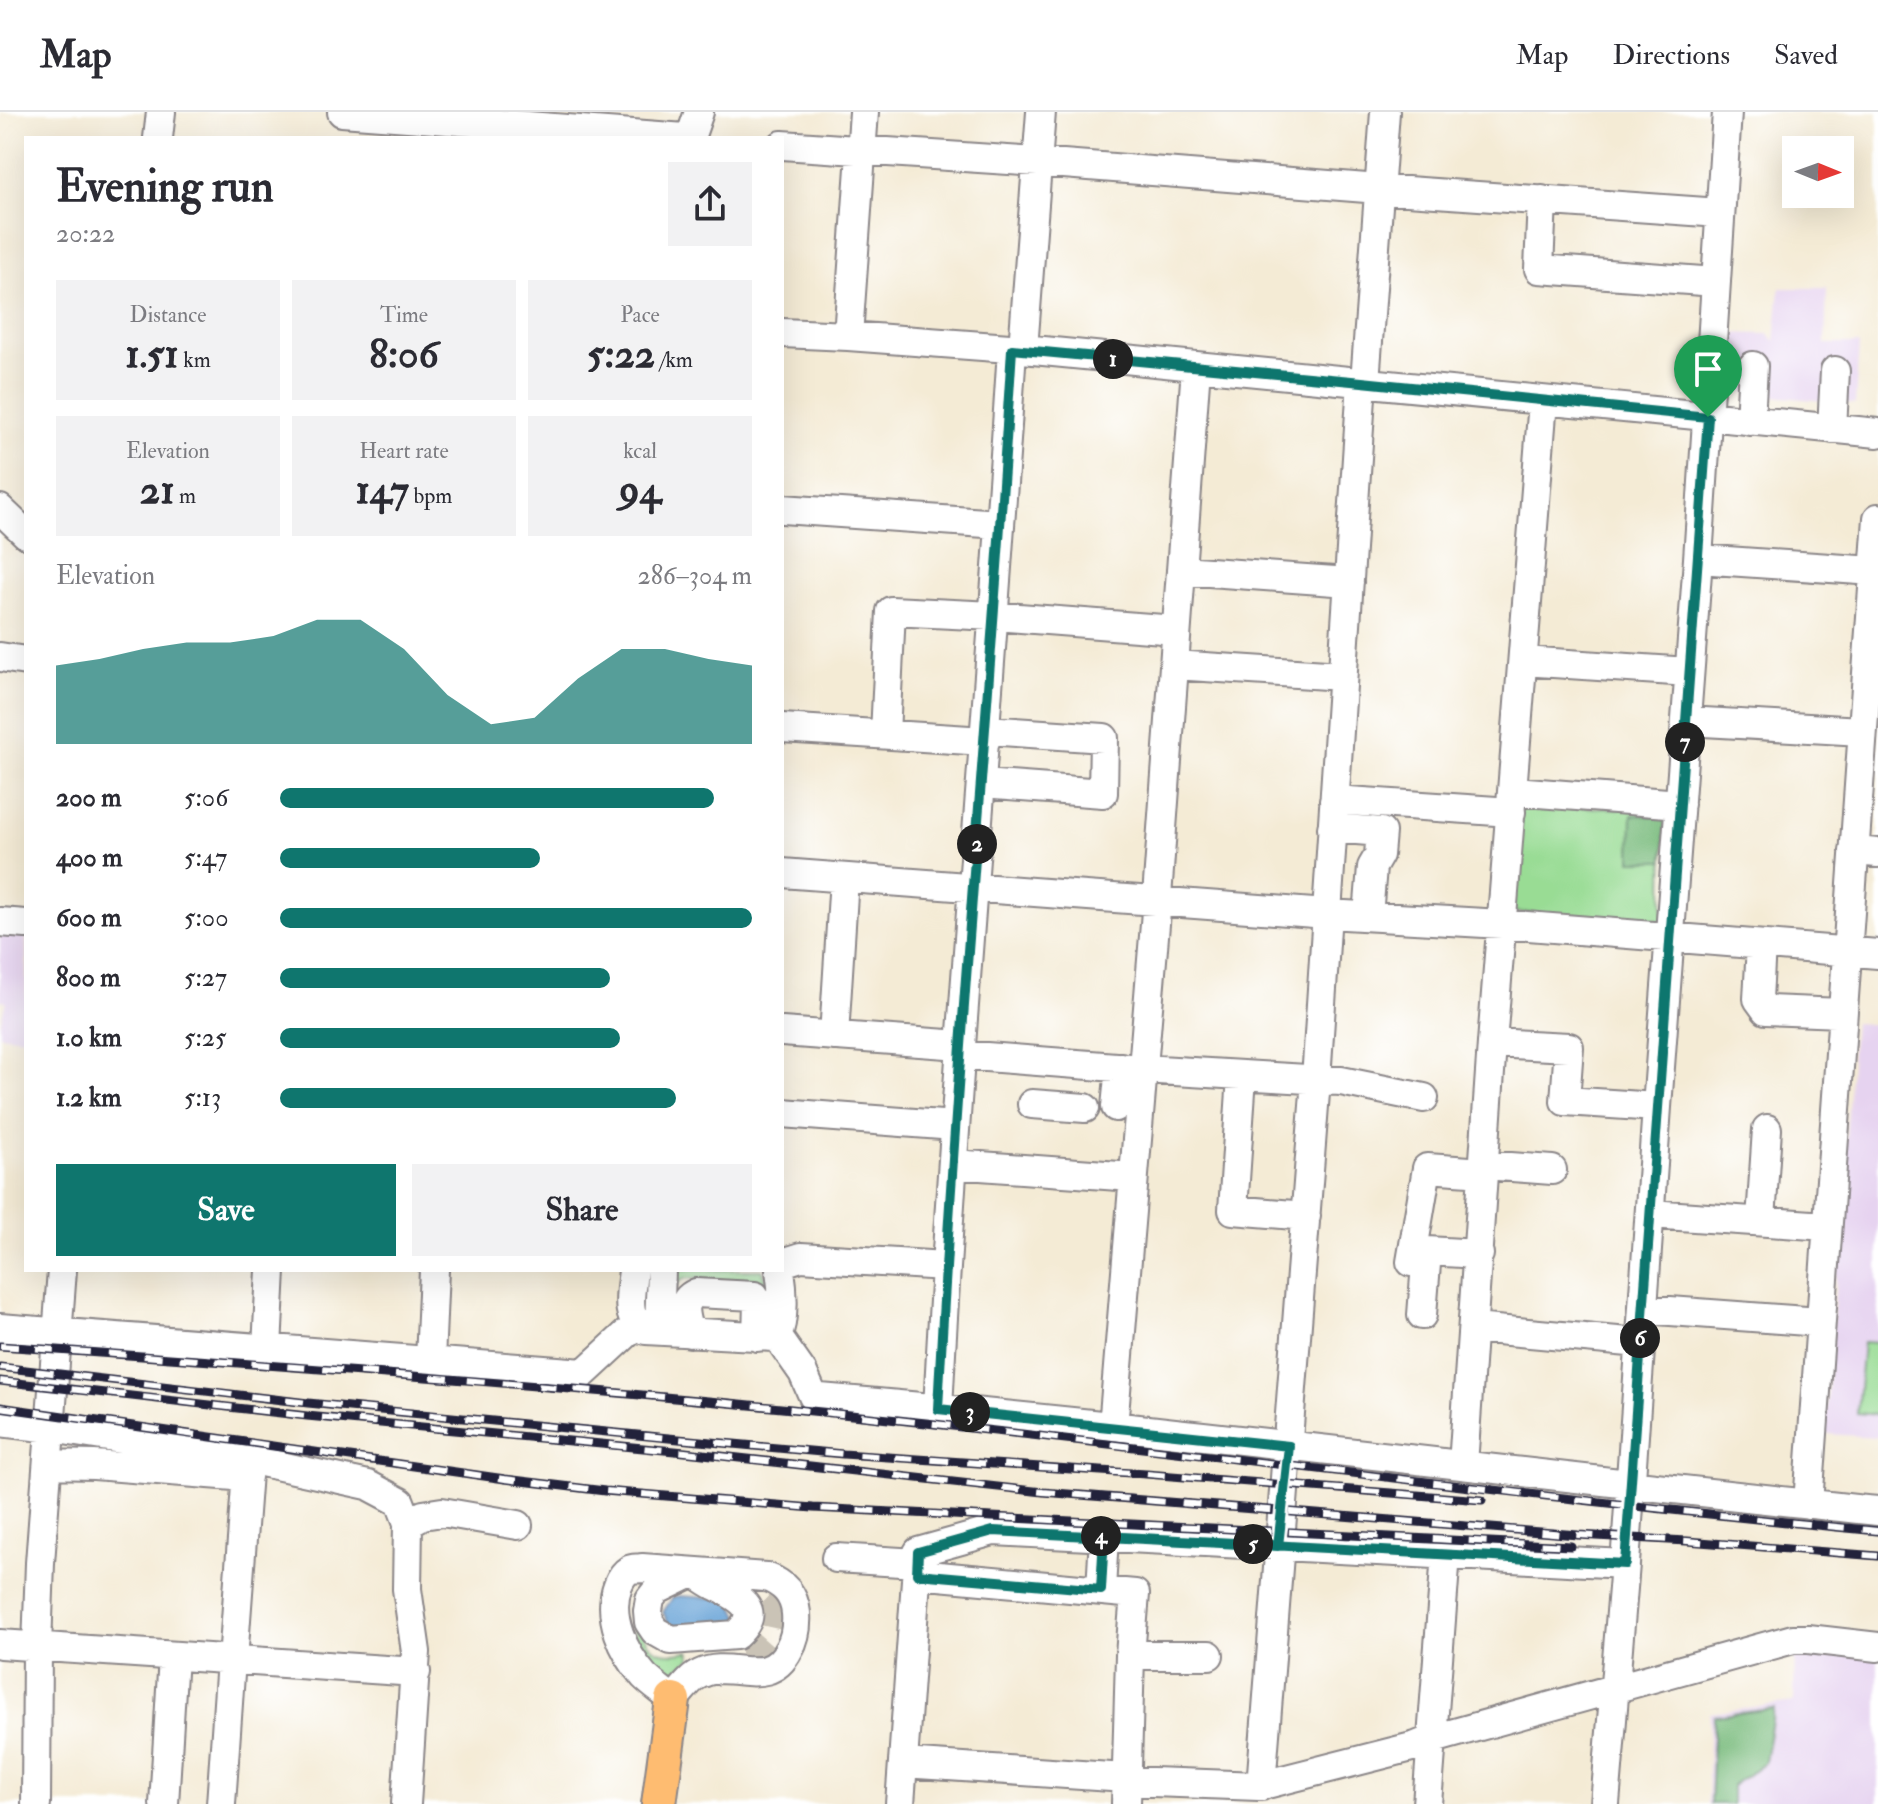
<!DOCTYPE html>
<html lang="en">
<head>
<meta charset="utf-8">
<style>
  :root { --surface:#fff; --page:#f2f2f3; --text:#2b2b33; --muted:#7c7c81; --line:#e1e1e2; --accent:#0f766e }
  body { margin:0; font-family:"IM FELL Double Pica",serif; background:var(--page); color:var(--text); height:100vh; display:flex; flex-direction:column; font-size:30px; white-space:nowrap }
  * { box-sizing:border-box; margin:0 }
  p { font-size:26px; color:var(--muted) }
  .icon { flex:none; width:44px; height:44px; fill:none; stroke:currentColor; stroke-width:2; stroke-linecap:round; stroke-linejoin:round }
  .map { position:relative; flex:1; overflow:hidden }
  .side { position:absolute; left:24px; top:24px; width:760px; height:1136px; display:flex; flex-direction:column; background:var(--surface); border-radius:0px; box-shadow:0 8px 32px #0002 }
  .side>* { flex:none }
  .needle { width:52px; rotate:91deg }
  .tools { position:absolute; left:1782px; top:24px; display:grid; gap:16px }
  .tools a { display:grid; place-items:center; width:72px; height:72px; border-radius:0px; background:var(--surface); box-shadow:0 8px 32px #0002; font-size:40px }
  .pin { position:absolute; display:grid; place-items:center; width:68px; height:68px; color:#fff; margin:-82px -34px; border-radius:50% 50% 50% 0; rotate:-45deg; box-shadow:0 0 8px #0007 }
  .pin .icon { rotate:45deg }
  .km { position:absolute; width:40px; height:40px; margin:-20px; border-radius:50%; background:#222; color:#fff; font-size:22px; line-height:40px; text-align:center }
  .round { display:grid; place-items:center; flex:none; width:84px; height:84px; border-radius:0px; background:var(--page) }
  .headline { display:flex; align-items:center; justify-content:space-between; height:136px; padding:0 32px }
  h1 { font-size:44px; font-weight:800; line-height:60px }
  .figures { display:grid; grid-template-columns:repeat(3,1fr); gap:12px; height:136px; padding:8px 32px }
  .figures div { display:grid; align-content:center; border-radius:0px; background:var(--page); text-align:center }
  .figures b { font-size:40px; font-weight:800 }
  .figures small { font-size:22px; font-weight:400 }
  .figures p { font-size:22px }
  .chart { height:224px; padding:16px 32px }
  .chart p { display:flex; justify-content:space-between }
  .chart svg { width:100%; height:144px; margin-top:8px; fill:var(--accent); opacity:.7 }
  .primary-button { display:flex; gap:16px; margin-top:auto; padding:16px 32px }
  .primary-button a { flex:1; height:92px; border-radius:0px; background:var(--accent); color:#fff; font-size:32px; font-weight:800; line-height:92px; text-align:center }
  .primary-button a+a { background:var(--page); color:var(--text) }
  ul { padding:0 32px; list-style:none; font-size:26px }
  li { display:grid; grid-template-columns:128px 96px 1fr; align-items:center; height:60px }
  li i { height:20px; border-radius:10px; background:var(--accent) }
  header { display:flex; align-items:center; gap:48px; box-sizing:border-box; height:112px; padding:0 40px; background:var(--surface); border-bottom:2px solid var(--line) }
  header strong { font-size:38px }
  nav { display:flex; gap:44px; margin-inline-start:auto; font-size:28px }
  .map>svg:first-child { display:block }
</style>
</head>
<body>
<header>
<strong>Map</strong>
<nav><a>Map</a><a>Directions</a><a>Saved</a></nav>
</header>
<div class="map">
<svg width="1878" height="1692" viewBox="0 0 1878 1692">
  <rect width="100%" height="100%" fill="#fff"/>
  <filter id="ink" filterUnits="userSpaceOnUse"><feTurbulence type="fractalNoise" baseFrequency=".0125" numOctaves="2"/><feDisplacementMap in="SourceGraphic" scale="16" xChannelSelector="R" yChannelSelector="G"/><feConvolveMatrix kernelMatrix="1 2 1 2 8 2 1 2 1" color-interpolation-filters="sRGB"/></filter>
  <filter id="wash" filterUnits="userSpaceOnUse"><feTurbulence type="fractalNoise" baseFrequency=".006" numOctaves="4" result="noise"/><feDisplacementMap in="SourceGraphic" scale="32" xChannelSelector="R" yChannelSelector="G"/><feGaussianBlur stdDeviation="1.8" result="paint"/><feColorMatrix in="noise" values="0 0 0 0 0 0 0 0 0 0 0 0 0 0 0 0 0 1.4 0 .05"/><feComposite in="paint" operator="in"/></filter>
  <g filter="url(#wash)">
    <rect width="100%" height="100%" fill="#f4ebd5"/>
    <!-- built -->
    <path fill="#e6d3f0" d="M1780,176H1827L1825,232H1859L1855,292L1772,284L1766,280L1726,279L1720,275L1723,221L1768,222L1775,229Z
      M0,817L26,819V926L0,923V912L6,889L0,888Z
      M1854,911L1878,913V1325L1825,1322Z
      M1795,1533L1878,1542V1692H1707L1710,1601L1794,1590Z"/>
    <!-- green -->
    <path fill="#99dc94" stroke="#5e7f68" stroke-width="2" d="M1521,693L1664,698L1663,809L1512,800Z
      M667,1158H762L768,1171V1208L764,1174L760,1170L687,1166C678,1168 675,1175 673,1184Z
      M1863,1230L1878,1231V1303L1857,1301Z
      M637,1482C642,1518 640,1550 689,1539L691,1546L667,1565C637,1555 631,1515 631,1487Z"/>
    <!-- forest -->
    <path fill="#7abc7e" stroke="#4e6f5c" stroke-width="2" d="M1632,703L1665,704L1664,749H1631Z
      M1774,1597L1765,1650L1732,1674V1692H1710L1714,1604Z"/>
    <!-- water -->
    <path fill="#65a1d6" stroke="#446288" stroke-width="2" d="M680,1484L730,1487L742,1509L669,1514L663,1500L673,1485Z"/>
  </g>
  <g filter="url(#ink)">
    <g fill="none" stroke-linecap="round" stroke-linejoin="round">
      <!-- minor-tunnel -->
      <path stroke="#cac3b6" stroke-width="28" stroke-dasharray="28 14" stroke-linecap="butt" d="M741,1541C767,1536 784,1511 762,1490"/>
      <!-- minor casing -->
      <g stroke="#8b8688" stroke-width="32">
        <path id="minor" d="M342,0L685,26
          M158,26L161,0
          M690,26L699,0
          M782,33L1038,50L1379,77L1720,101
          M1542,88L1539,157L1716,170
          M782,221L848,224L1023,237L1878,321
          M848,224L864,0
          M1023,237L1041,0
          M1365,270L1385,0
          M1750,309L1753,254
          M1832,317L1835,259
          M0,397L26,422
          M782,397L1000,412
          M1698,447L1874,459
          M1181,458L1349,470
          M0,545L26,549
          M1523,549L1689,560
          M1174,553L1342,564
          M1686,609L1862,619
          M782,616L985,629
          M885,622L891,499L994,504L1176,518
          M982,672L1103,681L1104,626L986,618
          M1513,679L1680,692
          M1334,688L1511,700
          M1332,716L1381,720L1379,743L1372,755L1368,804
          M1854,739L1878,741
          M782,761L1327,802L1502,812L1878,842
          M0,810L26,812
          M1761,833L1758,887L1766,898L1842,901
          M782,920L961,933
          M834,924L844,766
          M1492,931L1569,935L1565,989L1657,995
          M960,943L1142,957L1341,969L1424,986
          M1242,964L1233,1098L1306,1104
          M1032,992L1085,996
          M1116,995L1120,955
          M782,1001L955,1014
          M953,1052L1133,1065
          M1484,1053L1552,1058
          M1650,1102L1827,1114
          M1761,1108L1767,1017
          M1411,1150L1427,1056L1484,1060
          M782,1151L801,1145L945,1154
          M633,1158C631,1180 623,1207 646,1218L774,1225L777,1224C785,1208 783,1176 780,1158
          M1643,1197L1820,1210
          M1422,1203L1427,1139L1479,1142
          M0,1216L584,1261L636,1213
          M1474,1216L1640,1231
          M659,1218L661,1158
          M689,1221C685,1205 678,1189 696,1181L755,1184L758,1190L757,1225
          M777,1224L803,1261L813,1284L820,1286C1173,1316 1525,1363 1878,1399
          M267,1236L271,1158
          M430,1249L434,1158
          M938,1297C956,943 990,590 1012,237
          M0,1310L51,1316L248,1347L368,1373L400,1390L408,1411
          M1113,1315L1155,812L1196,255
          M48,1352L94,1353L247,1365
          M1463,1353L1492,931L1543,289
          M1808,1392L1878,406
          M836,1446L917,1451
          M642,1456L766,1465C783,1471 794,1482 796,1501C797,1514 796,1525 789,1537C768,1579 731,1546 700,1562C690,1566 681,1580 673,1588C664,1580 653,1573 644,1564C624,1541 606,1504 618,1473C620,1468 624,1461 629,1458C633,1456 637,1457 642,1456Z
          M694,1460C701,1465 708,1470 716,1474C739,1486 764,1497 736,1523L671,1528L655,1519L649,1510L648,1499L650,1487L657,1478Z
          M917,1462L1135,1482L1130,1543L1126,1692
          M1101,1478L1104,1424
          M0,1532L416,1560
          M1130,1543H1209
          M233,1548L248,1347
          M903,1651L1126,1666
          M1126,1669L1259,1674L1416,1634L1433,1627L1793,1527H1808L1878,1535
          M1261,1674L1316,968L1362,270
          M36,1692L37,1535L40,1451L62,1158
          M164,1692L173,1544
          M221,1692L231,1548
          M406,1692L416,1540L407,1477L408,1411L423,1403L442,1400L518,1413
          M900,1692L918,1440L993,1419L1625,1452
          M1427,1692L1446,1442
          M1605,1692L1625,1452L1657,995L1698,447L1727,0"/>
      </g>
      <!-- major casing -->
      <g stroke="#8b8688" stroke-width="38">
        <path id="major" d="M659,1692L673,1588"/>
      </g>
      <!-- minor -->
      <use href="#minor" stroke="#fff" stroke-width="28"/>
      <!-- major -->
      <use href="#major" stroke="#febc71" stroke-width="34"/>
      <!-- rail casing -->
      <g stroke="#22223b" stroke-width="9">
        <path id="rail" d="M0,1234C300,1255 599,1276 898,1308C1225,1344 1551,1388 1878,1419
          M0,1255L308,1291L689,1328L843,1342L1146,1362L1482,1388
          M0,1269L307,1304L685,1340L1043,1380L1578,1423L1687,1429L1878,1444
          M0,1295L505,1367L605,1379L813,1396L1571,1434"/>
      </g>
      <!-- rail -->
      <use href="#rail" stroke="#fff" stroke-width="6" stroke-dasharray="18" stroke-linecap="butt"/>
    </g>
  </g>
  <g fill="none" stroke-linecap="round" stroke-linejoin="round" filter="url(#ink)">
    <!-- route casing -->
    <g stroke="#fff" stroke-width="16">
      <path id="route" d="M1708,305L1362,270L1012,237C990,590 956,943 938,1297L1289,1334L1278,1434L993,1419L918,1440L917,1462L1101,1478L1104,1424L1625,1452L1708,305"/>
    </g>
    <!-- route -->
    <use href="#route" stroke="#0f766e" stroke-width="10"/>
  </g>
</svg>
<div class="tools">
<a><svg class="needle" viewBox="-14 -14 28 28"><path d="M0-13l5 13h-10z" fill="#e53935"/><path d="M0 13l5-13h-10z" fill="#7c7c81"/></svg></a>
</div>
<div class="pin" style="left:1708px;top:305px;background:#1e9e55"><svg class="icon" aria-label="arrive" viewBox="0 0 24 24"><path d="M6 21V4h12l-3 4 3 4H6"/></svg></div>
<b class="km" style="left:1113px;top:247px">1</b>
<b class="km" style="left:977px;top:732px">2</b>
<b class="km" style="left:970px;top:1300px">3</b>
<b class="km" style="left:1101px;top:1424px">4</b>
<b class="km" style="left:1253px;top:1432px">5</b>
<b class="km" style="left:1640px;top:1226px">6</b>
<b class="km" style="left:1685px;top:630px">7</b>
<section class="side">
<div class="headline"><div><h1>Evening run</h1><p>20:22</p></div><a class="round"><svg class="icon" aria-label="share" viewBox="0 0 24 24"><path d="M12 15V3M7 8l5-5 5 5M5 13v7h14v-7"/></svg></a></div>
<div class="figures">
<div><p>Distance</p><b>1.51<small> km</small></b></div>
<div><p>Time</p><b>8:06</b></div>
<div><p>Pace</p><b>5:22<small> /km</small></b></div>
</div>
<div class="figures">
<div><p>Elevation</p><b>21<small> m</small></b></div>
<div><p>Heart rate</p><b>147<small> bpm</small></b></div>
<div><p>kcal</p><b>94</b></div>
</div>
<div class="chart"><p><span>Elevation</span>286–304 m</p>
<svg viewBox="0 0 160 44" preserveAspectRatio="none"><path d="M0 44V20L10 18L20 15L30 13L40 13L50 11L60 6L70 6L80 15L90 29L100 38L110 36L120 24L130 15L140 15L150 18L160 20V44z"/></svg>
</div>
<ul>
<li><b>200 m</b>5:06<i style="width:92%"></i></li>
<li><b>400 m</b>5:47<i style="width:55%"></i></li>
<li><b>600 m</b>5:00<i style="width:100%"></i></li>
<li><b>800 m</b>5:27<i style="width:70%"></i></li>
<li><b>1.0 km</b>5:25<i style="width:72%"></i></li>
<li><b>1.2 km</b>5:13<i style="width:84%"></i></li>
</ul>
<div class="primary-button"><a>Save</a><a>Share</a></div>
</section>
</div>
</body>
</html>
